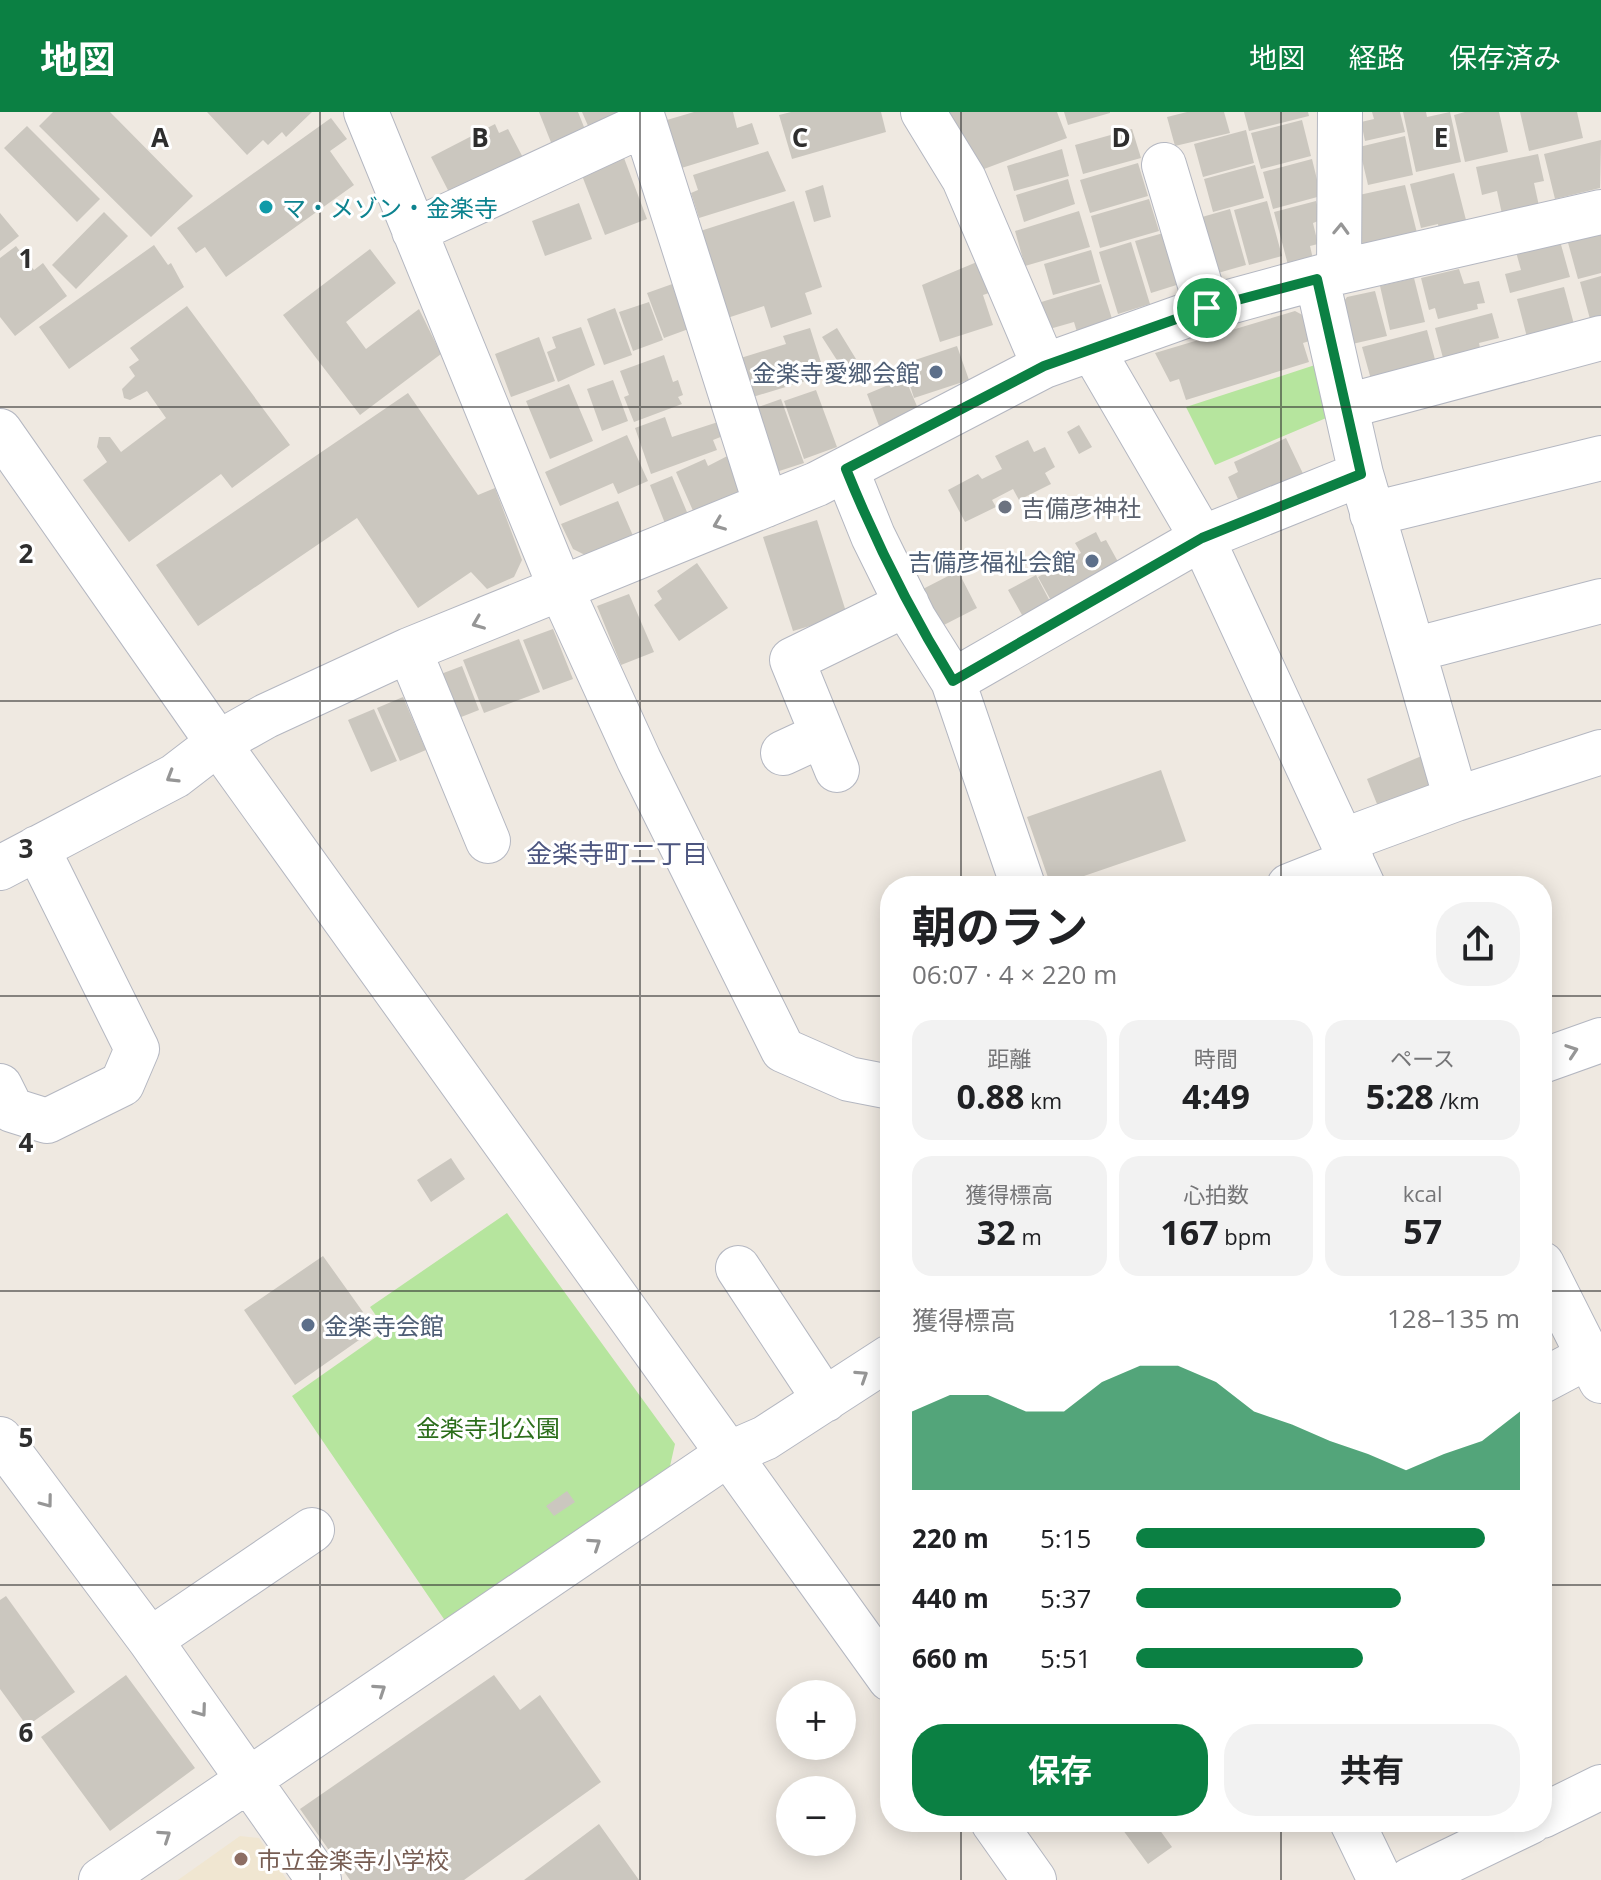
<!DOCTYPE html>
<html lang="ja">
<head>
<meta charset="utf-8">
<style>
  :root { --surface:#fff; --page:#f2f2f2; --text:#202124; --muted:#757577; --accent:#0b8043 }
  body { margin:0; font-family:"Open Sans","Noto Sans JP",sans-serif; background:var(--page); color:var(--text); height:100vh; display:flex; flex-direction:column; font-size:30px; white-space:nowrap }
  * { box-sizing:border-box; margin:0 }
  p { font-size:26px; color:var(--muted) }
  .icon { flex:none; width:44px; height:44px; fill:none; stroke:currentColor; stroke-width:2; stroke-linecap:round; stroke-linejoin:round }
  .map { position:relative; flex:1; overflow:hidden }
  .side { position:absolute; left:880px; top:764px; width:672px; height:956px; display:flex; flex-direction:column; background:var(--surface); border-radius:32px; box-shadow:0 4px 20px #0003 }
  .side>* { flex:none }
  .fabs { position:absolute; left:776px; top:1568px; display:grid; gap:16px }
  .fabs a { display:grid; place-items:center; width:80px; height:80px; border-radius:50%; background:var(--surface); box-shadow:0 4px 20px #0003; font-size:40px }
  .pin { position:absolute; display:grid; place-items:center; width:68px; height:68px; color:#fff; margin:-34px; border:4px solid #fff; border-radius:50%; box-shadow:0 2px 8px #0007 }
  .round { display:grid; place-items:center; flex:none; width:84px; height:84px; border-radius:32px; background:var(--page) }
  .summary { display:flex; align-items:center; justify-content:space-between; height:136px; padding:0 32px }
  h1 { font-size:44px; font-weight:700; line-height:60px }
  .metrics { display:grid; grid-template-columns:repeat(3,1fr); gap:12px; height:136px; padding:8px 32px }
  .metrics div { display:grid; align-content:center; border-radius:20px; background:var(--page); text-align:center }
  .metrics b { font-size:34px; font-weight:700 }
  .metrics small { font-size:22px; font-weight:400 }
  .metrics p { font-size:22px }
  .chart { height:224px; padding:16px 32px }
  .chart p { display:flex; justify-content:space-between }
  .chart svg { width:100%; height:144px; margin-top:8px; fill:var(--accent); opacity:.7 }
  .cta { display:flex; gap:16px; margin-top:auto; padding:16px 32px }
  .cta a { flex:1; height:92px; border-radius:32px; background:var(--accent); color:#fff; font-size:32px; font-weight:700; line-height:92px; text-align:center }
  .cta a+a { background:var(--page); color:var(--text) }
  ul { padding:0 32px; list-style:none; font-size:26px }
  li { display:grid; grid-template-columns:128px 96px 1fr; align-items:center; height:60px }
  li i { height:20px; border-radius:10px; background:var(--accent) }
  header { display:flex; align-items:center; gap:48px; box-sizing:border-box; height:112px; padding:0 40px; background:var(--accent); color:#fff }
  header strong { font-size:38px }
  nav { display:flex; gap:44px; margin-inline-start:auto; font-size:28px }
  .map>svg:first-child { display:block }
</style>
</head>
<body>
<header>
<strong>地図</strong>
<nav><a>地図</a><a>経路</a><a>保存済み</a></nav>
</header>
<div class="map">
<svg width="1601" height="1768" viewBox="0 0 1601 1768">
  <rect width="100%" height="100%" fill="#efe9e1"/>
  <!-- education -->
  <path fill="#f0e6d1" d="M240,1724L259,1726L287,1768H178Z"/>
  <!-- park -->
  <path fill="#b6e59e" d="M1318,252L1331,304L1215,353L1186,295Z
    M507,1101L675,1332L668,1363L448,1513L292,1284L386,1218L370,1195Z"/>
  <!-- building -->
  <path fill="#cbc7bf" d="M53,0H110L193,84L151,125L39,14Z
    M207,0H312L286,25L282,20L268,33L263,28L247,43Z
    M539,0H578L588,25L554,38Z
    M582,0H621L592,23Z
    M694,0H733L737,16L752,11L759,32L675,58L660,10Z
    M791,0H881L886,20L792,47L779,3Z
    M948,0H1057L1067,26L976,60Z
    M1064,0H1110V1L1068,13Z
    M1187,0H1224L1230,21L1175,34L1167,5Z
    M1244,0H1308L1309,4L1249,19Z
    M1372,0H1400L1405,20L1365,29L1361,10L1374,7Z
    M1403,0H1426L1427,5L1450,0L1461,50L1416,60Z
    M1465,0H1499L1508,40L1465,50L1454,3Z
    M1520,0H1577L1583,26L1529,39Z
    M331,6L347,27L330,39L354,73L226,165L205,135L196,141L177,116Z
    M1302,8L1311,44L1261,57L1251,21Z
    M495,12L499,21L508,17L530,59L453,88L431,45Z
    M27,14L100,87L77,110L4,36Z
    M1132,17L1141,46L1083,62L1075,33Z
    M1246,18L1254,51L1203,65L1194,32Z
    M1405,24L1413,63L1368,73L1359,35Z
    M1601,28L1600,76L1555,87L1544,42Z
    M1062,37L1069,64L1014,79L1007,54Z
    M621,38L647,107L605,123L581,61Z
    M768,39L786,79L699,106L691,81L698,78L693,63Z
    M1538,42L1544,69L1534,71L1539,94L1502,102L1497,79L1482,83L1476,55Z
    M1312,47L1321,84L1273,97L1263,60Z
    M1138,51L1148,84L1090,101L1080,68Z
    M1255,53L1264,86L1213,100L1204,67Z
    M1454,61L1467,112L1439,119L1438,112L1421,116L1410,72Z
    M1068,67L1075,92L1024,110L1016,83Z
    M823,73L831,105L814,110L805,79Z
    M1405,73L1419,129L1365,142L1355,102L1359,83Z
    M1149,87L1159,119L1100,136L1091,104Z
    M794,89L822,175L805,181L812,202L771,216L764,194L715,210L688,123Z
    M1267,89L1282,144L1249,153L1234,98Z
    M1316,89L1321,108L1313,111L1318,132L1310,134L1313,147L1288,153L1274,100Z
    M579,91L592,127L545,144L532,109Z
    M1230,97L1246,153L1211,163L1195,107Z
    M1079,99L1090,135L1025,154L1015,119Z
    M104,100L128,124L76,177L52,153Z
    M0,101L19,124L0,139Z
    M1601,118V161L1578,167L1567,127Z
    M1167,120L1183,171L1151,181L1135,129Z
    M1560,129L1570,165L1510,181L1505,162L1521,158L1516,140Z
    M1131,130L1150,192L1118,202L1099,140Z
    M154,133L168,153L171,151L184,175L69,257L39,215Z
    M16,134L34,158L43,151L67,184L15,224L0,205V146Z
    M370,137L396,171L346,210L366,237L419,197L441,242L360,303L283,203Z
    M1091,138L1100,170L1053,183L1044,152Z
    M984,147L995,179L983,183L993,213L940,230L922,173Z
    M1459,157L1464,172L1479,169L1485,191L1477,192L1478,197L1438,207L1435,196L1429,198L1421,166Z
    M1601,164V204L1590,207L1580,170Z
    M1414,166L1425,210L1390,218L1380,174Z
    M678,170L694,215L664,226L647,181Z
    M1101,172L1113,210L1077,220L1074,210L1046,218L1038,191Z
    M1564,175L1575,216L1528,229L1517,187Z
    M1375,179L1387,224L1348,233L1342,192L1347,185Z
    M649,190L663,228L633,239L619,200Z
    M187,194L290,333L232,376L221,362L129,430L83,368L107,350L97,335L99,325H110L121,340L166,306L147,279L130,288L124,286L122,277L135,264L129,255L139,248L130,236Z
    M615,196L632,243L604,253L587,207Z
    M1295,199L1310,207L1316,227L1303,231L1309,250L1186,288L1179,267L1170,270L1155,241Z
    M1492,201L1499,226L1479,231L1480,236L1443,246L1435,216Z
    M581,215L595,253L558,270L547,240L556,236L552,225Z
    M810,216L825,263L743,288L731,249L786,232L783,224Z
    M837,216L856,247L842,256L822,225Z
    M1427,218L1437,255L1372,271L1362,235Z
    M539,225L555,269L511,285L495,242Z
    M957,234L969,268L914,286L903,252Z
    M664,243L673,270L678,268L683,283L678,285L682,292L634,310L624,285L629,283L620,259Z
    M905,266L919,299L879,314L867,282Z
    M613,268L628,309L602,319L587,277Z
    M569,272L593,329L550,347L526,289Z
    M816,278L837,335L804,347L784,289Z
    M408,281L478,383L495,376L522,448L514,465L487,477L471,460L418,496L357,406L198,514L156,453Z
    M781,287L804,351L773,361L750,298Z
    M665,305L672,325L718,310L723,324L713,328L717,338L651,362L635,316Z
    M1079,313L1092,335L1079,342L1067,320Z
    M627,323L648,369L618,382L613,371L560,394L545,360Z
    M1286,326L1307,370L1244,400L1228,365L1238,360L1234,350Z
    M1028,328L1034,340L1045,335L1055,355L1045,361L1051,372L1019,388L1013,377L992,388L996,395L965,410L948,378L978,362L982,367L1002,357L995,344Z
    M739,338L752,376L694,401L676,360L705,347L708,354Z
    M672,364L689,405L666,414L650,373Z
    M618,389L634,426L589,445L573,437L561,412Z
    M817,408L847,503L793,519L763,425Z
    M1096,420L1101,430L1106,428L1122,457L1054,494L1038,465L1081,441L1075,431Z
    M697,451L728,496L679,529L654,493L662,487L657,479Z
    M958,459L977,496L940,515L921,478Z
    M1036,463L1053,495L1026,510L1008,478Z
    M629,482L654,540L621,553L597,494Z
    M553,517L573,567L543,578L523,528Z
    M519,527L540,580L484,601L463,548Z
    M462,554L479,598L451,609L433,565Z
    M403,585L426,638L400,649L377,596Z
    M374,597L397,649L371,660L348,608Z
    M1424,643L1439,678L1381,702L1367,667Z
    M1161,658L1186,729L1084,764L1087,770L1051,774L1027,705Z
    M451,1046L465,1067L431,1090L417,1068Z
    M323,1144L363,1200L357,1204L369,1221L295,1273L244,1198Z
    M567,1379L575,1390L554,1404L546,1394Z
    M6,1484L75,1580L27,1614L0,1577V1488Z
    M126,1563L195,1656L110,1719L41,1625Z
    M494,1563L520,1598L540,1583L601,1670L464,1768H350L300,1697Z
    M1117,1710H1154L1172,1735L1148,1752Z
    M599,1712L639,1768H524Z"/>
  <g fill="none" stroke-linecap="round" stroke-linejoin="round">
    <!-- minor casing -->
    <g stroke="#b4b7c1" stroke-width="46">
      <path id="minor" d="M366,0L561,477L639,648L783,938L849,967L890,975
        M641,0L766,393
        M923,0L964,67L1044,254
        M1164,53L1207,196
        M414,119L645,12
        M1339,160L1601,100
        M1317,167L1361,362L1413,538
        M1093,239L1202,426L1363,774
        M1347,294L1601,226
        M846,357L873,424L914,507L953,569L1023,774
        M1372,402L1601,346
        M409,538L488,729
        M953,569L1202,426L1361,362
        M783,641L822,623
        M837,658L792,548L907,492
        M1456,687L1413,538L1601,489
        M1342,729L1456,687L1601,640
        M0,756L175,664L218,631L266,604L409,538L817,372L1044,254L1207,196L1339,160L1340,0
        M1289,774L1352,749
        M1542,949L1601,928
        M0,974L12,998L47,1009L122,972L137,937L37,736
        M1542,1152L1601,1269
        M738,1156L825,1288
        M1542,1269L1589,1244
        M0,1327L150,1528L319,1768
        M150,1528L312,1418
        M1352,1710L1380,1768
        M101,1768L728,1342L765,1326L890,1245"/>
    </g>
    <!-- tertiary casing -->
    <g stroke="#b4b7c1" stroke-width="46">
      <path id="tertiary" d="M0,319L218,631L890,1567
        M1542,1704L1601,1675
        M993,1710L1034,1768
        M1410,1768L1530,1710"/>
    </g>
    <!-- minor -->
    <use href="#minor" stroke="#fff" stroke-width="44"/>
    <!-- tertiary -->
    <use href="#tertiary" stroke="#fff" stroke-width="44"/>
  </g>
  <!-- one-way arrows -->
  <defs><path id="oneway-chevron" d="M-2-3.5L2.5 0L-2 3.5" fill="none" stroke-width="1.6" stroke-linecap="round" stroke-linejoin="round" transform="scale(2)"/></defs>
  <g stroke="#969696">
    <use href="#oneway-chevron" transform="translate(1341 117) rotate(-88)"/>
    <use href="#oneway-chevron" transform="translate(719 412) rotate(158)"/>
    <use href="#oneway-chevron" transform="translate(478 511) rotate(158)"/>
    <use href="#oneway-chevron" transform="translate(172 665) rotate(149)"/>
    <use href="#oneway-chevron" transform="translate(1572 939) rotate(-19)"/>
    <use href="#oneway-chevron" transform="translate(862 1264) rotate(-33)"/>
    <use href="#oneway-chevron" transform="translate(47 1390) rotate(53)"/>
    <use href="#oneway-chevron" transform="translate(595 1432) rotate(-34)"/>
    <use href="#oneway-chevron" transform="translate(380 1578) rotate(-34)"/>
    <use href="#oneway-chevron" transform="translate(201 1599) rotate(54)"/>
    <use href="#oneway-chevron" transform="translate(165 1724) rotate(-34)"/>
  </g>
  <g fill="none" stroke-linecap="round" stroke-linejoin="round">
    <!-- route casing -->
    <g stroke="#fff" stroke-width="16">
      <path id="route" d="M1317,167L1361,362L1202,426L953,569C911,501 876,431 846,357L1044,254L1207,196Z"/>
    </g>
    <!-- route -->
    <use href="#route" stroke="#0b8043" stroke-width="10"/>
  </g>
  <!-- grid -->
  <path fill="none" stroke="#2e2e2e" stroke-width="2" stroke-opacity="0.55" d="M320,0V1768M640,0V1768M961,0V774M1281,0V774M0,295H1601M0,589H1601M0,884H890M1542,884H1601M0,1179H890M1542,1179H1601M0,1473H890M1542,1473H1601M961,1710V1768M1281,1710V1768"/>
  <!-- markers -->
  <circle fill="#0f9aa8" stroke="#fff" stroke-width="3" cx="266" cy="95" r="8"/>
  <g fill="#5c6f8a" stroke="#fff" stroke-width="3">
    <circle cx="936" cy="260" r="8"/>
    <circle cx="1092" cy="449" r="8"/>
    <circle cx="308" cy="1213" r="8"/>
  </g>
  <circle fill="#6b7280" stroke="#fff" stroke-width="3" cx="1005" cy="395" r="8"/>
  <circle fill="#8d6e63" stroke="#fff" stroke-width="3" cx="241" cy="1747" r="8"/>
  <g text-anchor="middle" dominant-baseline="central" stroke-width="6" stroke-linejoin="round" paint-order="stroke">
    <!-- culture labels -->
    <g font-size="24" fill="#0d838f" stroke="#fff" text-anchor="start">
      <text x="282" y="95">マ・メゾン・金楽寺</text>
    </g>
    <!-- service labels -->
    <g font-size="24" fill="#4e5e75" stroke="#fff" text-anchor="end">
      <text x="920" y="260">金楽寺愛郷会館</text>
      <text x="1076" y="449">吉備彦福祉会館</text>
      <text x="324" y="1213" text-anchor="start">金楽寺会館</text>
    </g>
    <!-- worship labels -->
    <g font-size="24" fill="#5b616d" stroke="#fff" text-anchor="start">
      <text x="1021" y="395">吉備彦神社</text>
    </g>
    <!-- park labels -->
    <g font-size="24" fill="#2c6e1b" stroke="#fff">
      <text x="488" y="1315">金楽寺北公園</text>
    </g>
    <!-- education labels -->
    <g font-size="24" fill="#785e54" stroke="#fff" text-anchor="start">
      <text x="257" y="1747">市立金楽寺小学校</text>
    </g>
    <!-- neighbourhood labels -->
    <g font-size="26" fill="#4d5680" stroke="#fff">
      <text x="617" y="741">金楽寺町二丁目</text>
    </g>
  </g>
  <g font-size="26" text-anchor="middle" font-weight="bold" fill="#2e2e2e" stroke="#fff" stroke-width="6" stroke-linejoin="round" paint-order="stroke">
    <text x="160" y="35">A</text>
    <text x="480" y="35">B</text>
    <text x="800" y="35">C</text>
    <text x="1121" y="35">D</text>
    <text x="1441" y="35">E</text>
    <text x="26" y="156">1</text>
    <text x="26" y="451">2</text>
    <text x="26" y="746">3</text>
    <text x="26" y="1040">4</text>
    <text x="26" y="1335">5</text>
    <text x="26" y="1630">6</text>
  </g>
</svg>
<div class="fabs">
<a>+</a>
<a>−</a>
</div>
<div class="pin" style="left:1207px;top:196px;background:#1e9e55"><svg class="icon" aria-label="arrive" viewBox="0 0 24 24"><path d="M6 21V4h12l-3 4 3 4H6"/></svg></div>
<section class="side">
<div class="summary"><div><h1>朝のラン</h1><p>06:07 · 4 × 220 m</p></div><a class="round"><svg class="icon" aria-label="share" viewBox="0 0 24 24"><path d="M12 15V3M7 8l5-5 5 5M5 13v7h14v-7"/></svg></a></div>
<div class="metrics">
<div><p>距離</p><b>0.88<small> km</small></b></div>
<div><p>時間</p><b>4:49</b></div>
<div><p>ペース</p><b>5:28<small> /km</small></b></div>
</div>
<div class="metrics">
<div><p>獲得標高</p><b>32<small> m</small></b></div>
<div><p>心拍数</p><b>167<small> bpm</small></b></div>
<div><p>kcal</p><b>57</b></div>
</div>
<div class="chart"><p><span>獲得標高</span>128–135 m</p>
<svg viewBox="0 0 160 44" preserveAspectRatio="none"><path d="M0 44V20L10 15L20 15L30 20L40 20L50 11L60 6L70 6L80 11L90 20L100 24L110 29L120 33L130 38L140 33L150 29L160 20V44z"/></svg>
</div>
<ul>
<li><b>220 m</b>5:15<i style="width:91%"></i></li>
<li><b>440 m</b>5:37<i style="width:69%"></i></li>
<li><b>660 m</b>5:51<i style="width:59%"></i></li>
</ul>
<div class="cta"><a>保存</a><a>共有</a></div>
</section>
</div>
</body>
</html>
